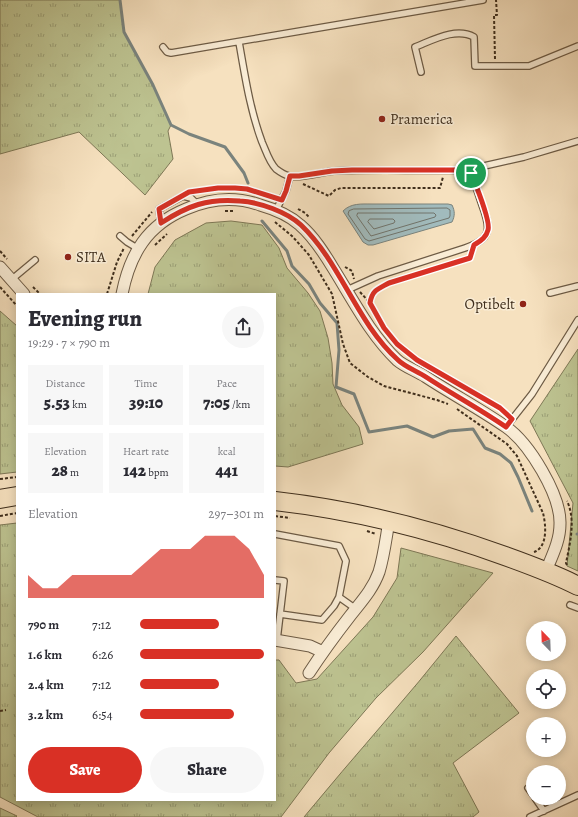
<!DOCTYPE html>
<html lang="en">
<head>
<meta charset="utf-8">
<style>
  :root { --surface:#fff; --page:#f7f7f7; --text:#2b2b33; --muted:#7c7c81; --accent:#d93025 }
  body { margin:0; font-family:Alegreya,serif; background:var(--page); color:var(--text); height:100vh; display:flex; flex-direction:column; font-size:15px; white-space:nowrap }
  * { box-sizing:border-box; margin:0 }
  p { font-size:13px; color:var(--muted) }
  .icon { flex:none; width:22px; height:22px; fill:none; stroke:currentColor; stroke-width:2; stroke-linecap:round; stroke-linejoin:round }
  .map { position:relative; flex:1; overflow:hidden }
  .details { position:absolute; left:16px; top:293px; width:260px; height:508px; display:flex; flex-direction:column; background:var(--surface); border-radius:0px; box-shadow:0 2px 10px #0003 }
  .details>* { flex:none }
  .needle { width:26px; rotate:337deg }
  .tools { position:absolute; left:526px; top:621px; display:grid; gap:8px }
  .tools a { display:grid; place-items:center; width:40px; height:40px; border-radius:50%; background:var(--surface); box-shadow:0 2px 10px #0003; font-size:20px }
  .pin { position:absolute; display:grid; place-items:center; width:34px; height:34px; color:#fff; margin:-17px; border:2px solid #fff; border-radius:50%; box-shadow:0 1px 4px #0007 }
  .round { display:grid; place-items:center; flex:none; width:42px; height:42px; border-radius:21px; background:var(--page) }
  .overview { display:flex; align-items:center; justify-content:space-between; height:68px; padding:0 12px }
  h1 { font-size:22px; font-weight:800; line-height:30px }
  .metrics { display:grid; grid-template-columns:repeat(3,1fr); gap:6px; height:68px; padding:4px 12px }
  .metrics div { display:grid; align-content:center; border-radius:0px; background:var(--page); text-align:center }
  .metrics b { font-size:17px; font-weight:800 }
  .metrics small { font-size:11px; font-weight:400 }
  .metrics p { font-size:11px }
  .chart { height:112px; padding:8px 12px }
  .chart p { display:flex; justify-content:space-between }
  .chart svg { width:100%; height:72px; margin-top:4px; fill:var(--accent); opacity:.7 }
  .cta { display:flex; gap:8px; margin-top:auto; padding:8px 12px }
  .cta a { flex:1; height:46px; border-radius:24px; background:var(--accent); color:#fff; font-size:16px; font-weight:800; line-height:46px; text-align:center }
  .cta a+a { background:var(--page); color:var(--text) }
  ul { padding:0 12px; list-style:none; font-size:13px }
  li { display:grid; grid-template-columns:64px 48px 1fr; align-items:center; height:30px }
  li i { height:10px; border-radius:5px; background:var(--accent) }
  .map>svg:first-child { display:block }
</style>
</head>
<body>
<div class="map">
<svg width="578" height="817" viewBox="0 0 578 817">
  <defs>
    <pattern id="grass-tufts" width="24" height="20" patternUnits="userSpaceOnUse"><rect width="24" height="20" fill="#bdc391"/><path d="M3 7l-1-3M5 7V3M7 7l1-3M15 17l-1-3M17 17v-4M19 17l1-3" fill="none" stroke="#9b9f76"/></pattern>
  </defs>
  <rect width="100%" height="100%" fill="#f6e1bf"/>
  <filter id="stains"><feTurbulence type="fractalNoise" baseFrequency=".005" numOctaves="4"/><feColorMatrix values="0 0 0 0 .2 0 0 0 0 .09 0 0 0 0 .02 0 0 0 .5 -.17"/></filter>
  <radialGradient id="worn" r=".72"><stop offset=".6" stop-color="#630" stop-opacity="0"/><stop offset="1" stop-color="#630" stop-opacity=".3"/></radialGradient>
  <!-- grass -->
  <path fill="url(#grass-tufts)" stroke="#7e7856" d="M0,0H120L124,32L153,85L171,125L168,131L173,159L145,195L79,132L0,154Z
    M231,221L262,225L279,248L287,268L308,293L320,311L328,338L332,363L333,384L342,405L359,427L363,444L288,467L275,466V294H148L155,267L175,240L206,223Z
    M0,311L17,326V472L0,474Z
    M578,349V571L567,566L573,503L530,421Z
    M17,523V800H275V660H279L296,683L317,679L373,617L397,578L401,548L493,573L423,652L376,698L329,753L281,817H38L0,797V525Z
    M456,636L519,713L453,763L479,812L473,817H304C354,756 407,698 456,636Z
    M0,808L17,816L16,817H0Z"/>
  <!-- water -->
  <path fill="#a1bbbd" stroke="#7a837d" d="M372,204H448L452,205C455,211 455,216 452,222L373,245H368L363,242L343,211C351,203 361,204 372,204Z"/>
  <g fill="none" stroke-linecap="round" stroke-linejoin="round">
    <!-- shore -->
    <path stroke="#70746c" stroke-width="1" d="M354,209L447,208L450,210V216L449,218L369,241L365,239L348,214L349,211Z
      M358,213H434L436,215L435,217L371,236L357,216Z
      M370,219H393L395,221L394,223L374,229L368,222Z"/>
    <!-- stream -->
    <path stroke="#7a837d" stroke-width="3" d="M120,0L124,32L153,85L171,125L189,134L225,147L244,173L248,183
      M262,221L287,251L292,266L309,284L320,303L337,323L339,350L336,387L354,394L369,432L407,426L433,437L449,431L473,429L485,448L500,454L511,463L518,477L532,511
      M577,534H578"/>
    <!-- service casing -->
    <g stroke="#6d5b45" stroke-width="8">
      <path id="service" d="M239,42C245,76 250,110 262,142C266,151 269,162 276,169C280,172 284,175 289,176C302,179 321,172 334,171C376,169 417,171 459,170L471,173L484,166L524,157L578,141
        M163,47L167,52L171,53L483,0
        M421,72L415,47C433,40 456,27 474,37L475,66H529L578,46
        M276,210L286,191L290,176
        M161,223L159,209L183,196L191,198L197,204
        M120,236L127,242L137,248
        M11,280L35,260
        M347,290L378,276L465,248C492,239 491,229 482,205C478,194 475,183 471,173
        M550,293L578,286
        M506,427L532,394L578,320
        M275,534L339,546L346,561L339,597L334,606L322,620L280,614
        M275,580L284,581L277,640
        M339,597L356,609
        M570,605L578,608
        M528,788L533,795
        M535,798L544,811
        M530,817L578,795"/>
    </g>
    <!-- minor casing -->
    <g stroke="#6d5b45" stroke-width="13">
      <path id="minor" d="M0,267L24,294
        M122,294C130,254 147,225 186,209C209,199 235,196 260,205C274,209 289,215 300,225C314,237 324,253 333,268C353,300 370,334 397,360C405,367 417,371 426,377C452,394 480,409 506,427C529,443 561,495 560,524C560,541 552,556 546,571
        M275,640L310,646L323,652
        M309,673C322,653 336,634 350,616C361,602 373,589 379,572C384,556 386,538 389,521"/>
    </g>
    <!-- primary casing -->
    <g stroke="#3f2e1c" stroke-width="20">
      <path id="primary" d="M0,499L17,496
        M275,501C354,510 431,529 505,556C530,565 555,574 578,586"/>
    </g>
    <!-- path -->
    <path stroke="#3f2e1c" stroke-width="2" stroke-dasharray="3 2" stroke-linecap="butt" d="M495,59L494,15H497L496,0
      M303,184L329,196L335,190L341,188H440L443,177
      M194,191L235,188L247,189L274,197
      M298,209L305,213L309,217
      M225,211H235
      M275,222L292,236L309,255L332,294L343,344L350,363L368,377L384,386L437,400L448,404
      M132,236L152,212
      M155,245L167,234
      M0,251L7,259
      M345,267L352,271L354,279
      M0,287L17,306
      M33,287L40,294
      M360,292L370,303L381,323
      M107,294L117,262L124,248
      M370,302C372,290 379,289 389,283L470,258L471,254
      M400,347L415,358
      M486,400L504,412
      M457,409L507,444L517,456L543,513C546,525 548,547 534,552
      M0,479L17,477
      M0,516L17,513
      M275,516L290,518
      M367,531L376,534
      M567,565L566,563C570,543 576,520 567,501
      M0,711L6,710"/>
    <!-- service -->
    <use href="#service" stroke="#f9ecd5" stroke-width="5.5"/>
    <!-- minor -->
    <use href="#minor" stroke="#f9ecd5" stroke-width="11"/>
    <!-- primary -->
    <use href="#primary" stroke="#f6e1bf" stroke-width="18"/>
  </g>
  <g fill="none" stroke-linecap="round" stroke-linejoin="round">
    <!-- route casing -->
    <g stroke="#fff" stroke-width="8">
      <path id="route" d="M352,170H459L471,173C475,183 491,221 488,230C486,238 480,241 474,245L470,258L389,283C378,289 372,290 370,303L384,328L397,344L417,360L500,408L512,419L506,427C480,409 452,394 426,377C417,371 405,367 398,360C356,322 341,263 301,225C287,212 259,202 240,201C208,198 187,206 161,223L159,209L189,192L218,188H235L247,189L282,200L286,191L290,176H299L332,171Z"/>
    </g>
    <!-- route -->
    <use href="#route" stroke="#d93025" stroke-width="5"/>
  </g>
  <!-- markers -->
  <g fill="#8f2418" stroke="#f9ecd5" stroke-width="1.5">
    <circle cx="382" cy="119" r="4"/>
    <circle cx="68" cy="257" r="4"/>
    <circle cx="523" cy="304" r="4"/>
  </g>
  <g text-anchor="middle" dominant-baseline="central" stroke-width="3" stroke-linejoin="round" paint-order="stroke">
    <!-- poi labels -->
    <g font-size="15" fill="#3f2e1c" stroke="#f9ecd5" text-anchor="start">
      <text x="390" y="119">Pramerica</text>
      <text x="76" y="257">SITA</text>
      <text x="515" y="304" text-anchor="end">Optibelt</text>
    </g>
  </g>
  <rect width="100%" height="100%" filter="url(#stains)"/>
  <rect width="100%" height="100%" fill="url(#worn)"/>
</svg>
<div class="tools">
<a><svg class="needle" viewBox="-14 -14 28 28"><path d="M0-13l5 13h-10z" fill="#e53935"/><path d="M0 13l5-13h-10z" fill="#7c7c81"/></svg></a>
<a><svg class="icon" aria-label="locate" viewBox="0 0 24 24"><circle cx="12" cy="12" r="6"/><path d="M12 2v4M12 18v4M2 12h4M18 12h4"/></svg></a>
<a>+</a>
<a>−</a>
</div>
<div class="pin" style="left:471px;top:173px;background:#1e9e55"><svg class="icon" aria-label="arrive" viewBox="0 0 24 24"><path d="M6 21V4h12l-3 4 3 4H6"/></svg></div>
<section class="details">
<div class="overview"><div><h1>Evening run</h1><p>19:29 · 7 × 790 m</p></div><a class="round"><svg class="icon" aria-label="share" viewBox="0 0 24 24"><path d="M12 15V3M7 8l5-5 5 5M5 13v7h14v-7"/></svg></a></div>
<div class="metrics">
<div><p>Distance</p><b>5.53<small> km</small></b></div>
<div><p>Time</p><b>39:10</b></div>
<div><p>Pace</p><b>7:05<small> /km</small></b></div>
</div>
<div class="metrics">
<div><p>Elevation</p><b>28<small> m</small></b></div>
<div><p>Heart rate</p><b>142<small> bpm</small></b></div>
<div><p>kcal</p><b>441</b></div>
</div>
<div class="chart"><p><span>Elevation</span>297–301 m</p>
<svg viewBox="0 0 160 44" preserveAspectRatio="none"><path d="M0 44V30L10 38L20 38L30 30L40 30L50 30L60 30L70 30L80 22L90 14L100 14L110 14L120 6L130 6L140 6L150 14L160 30V44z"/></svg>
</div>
<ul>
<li><b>790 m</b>7:12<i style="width:64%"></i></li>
<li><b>1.6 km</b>6:26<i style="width:100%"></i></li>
<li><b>2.4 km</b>7:12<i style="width:64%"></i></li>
<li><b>3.2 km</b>6:54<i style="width:76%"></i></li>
</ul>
<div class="cta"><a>Save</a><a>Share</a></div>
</section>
</div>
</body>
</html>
